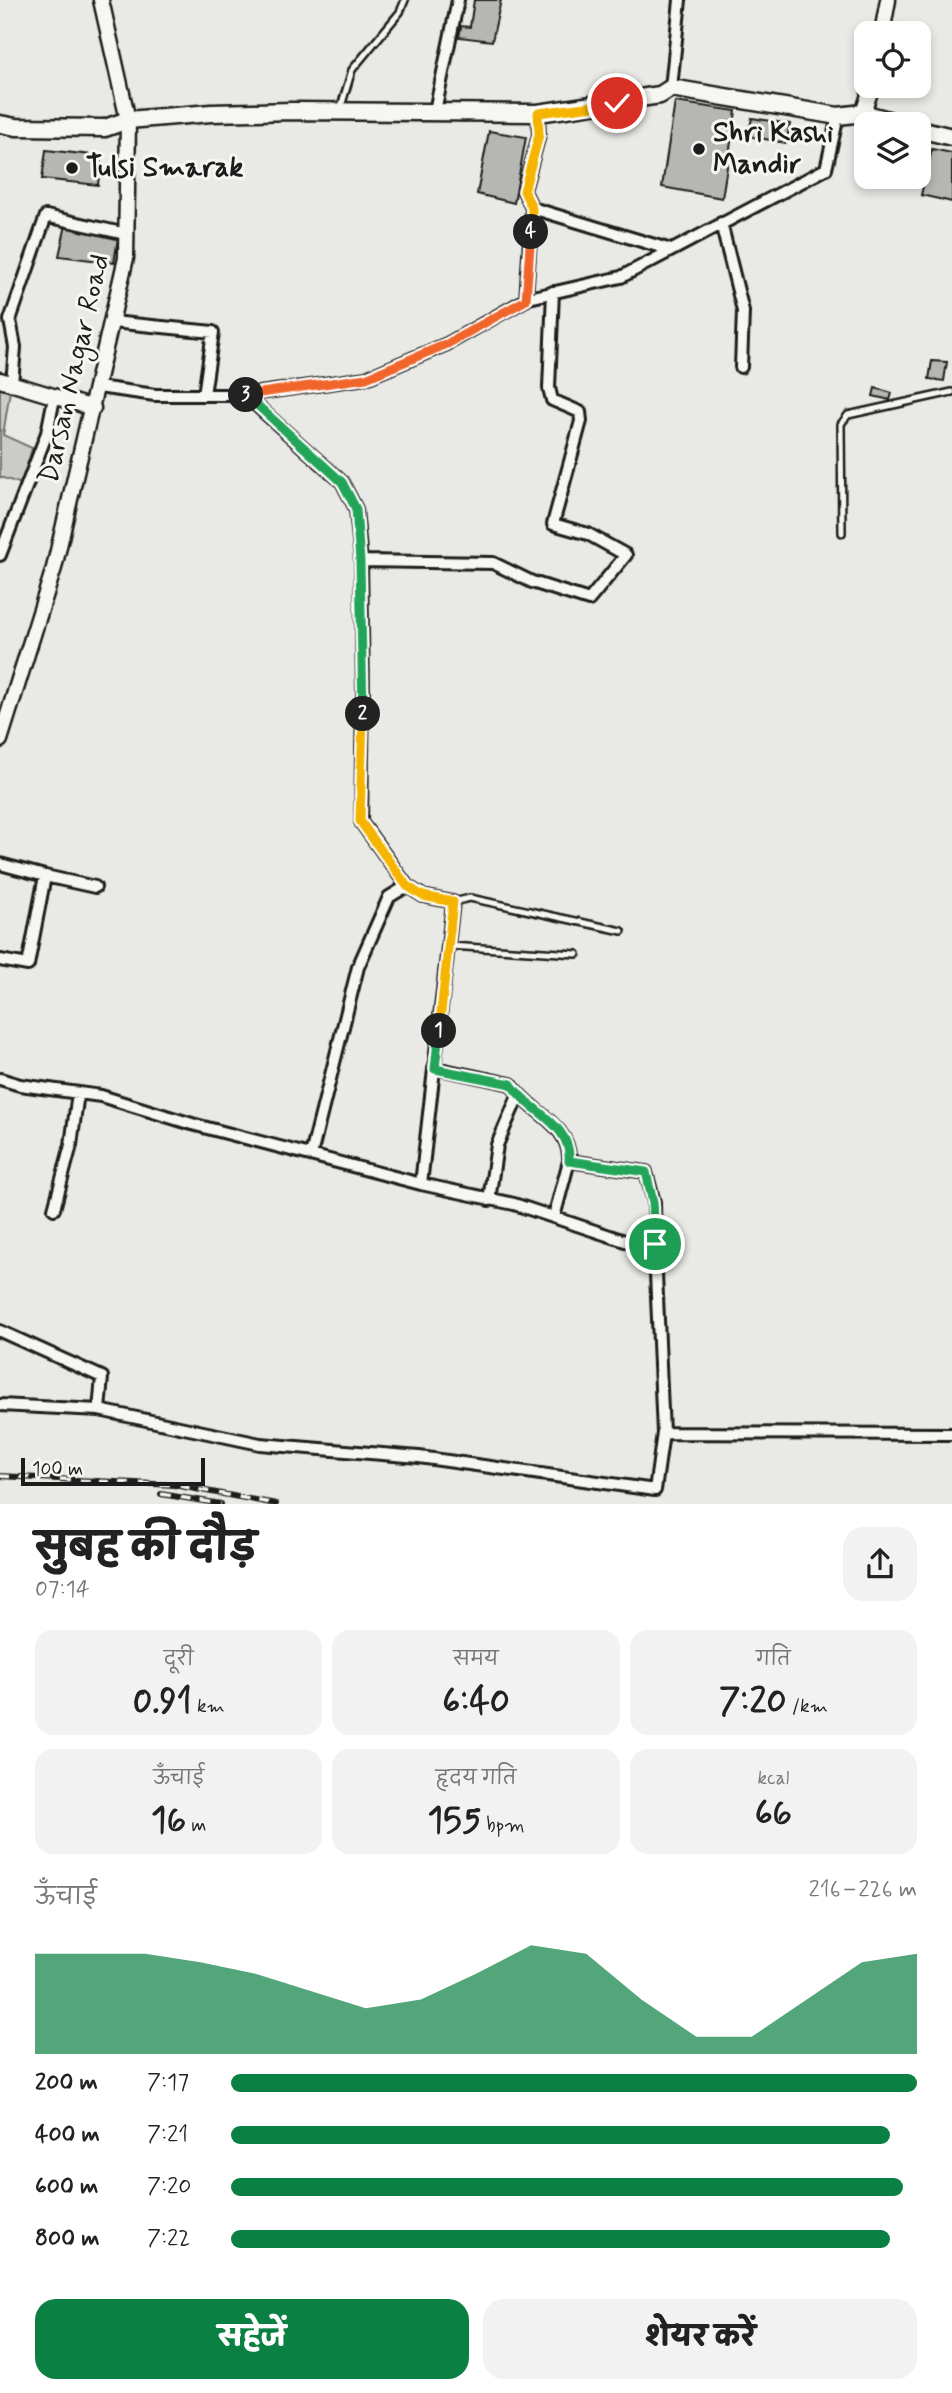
<!DOCTYPE html>
<html lang="hi">
<head>
<meta charset="utf-8">
<style>
  :root { --surface:#fff; --page:#f2f2f2; --text:#222; --muted:#767676; --accent:#0b8043 }
  body { margin:0; font-family:Mynerve,"Playpen Sans Deva",sans-serif; background:var(--page); color:var(--text); height:100vh; display:flex; flex-direction:column; font-size:26px; white-space:nowrap }
  * { box-sizing:border-box; margin:0 }
  p { font-size:23px; color:var(--muted) }
  .icon { flex:none; width:38px; height:38px; fill:none; stroke:currentColor; stroke-width:2; stroke-linecap:round; stroke-linejoin:round }
  .map { position:relative; height:1504px; overflow:hidden }
  .details { display:flex; flex-direction:column; background:var(--surface); flex:1 }
  .details>* { flex:none }
  .controls { position:absolute; left:854px; top:21px; display:grid; gap:14px }
  .controls a { display:grid; place-items:center; width:77px; height:77px; border-radius:14px; background:var(--surface); box-shadow:0 4px 10px #0003; font-size:35px }
  .scale { position:absolute; left:21px; bottom:18px; width:184px; box-sizing:border-box; padding-left:7px; border:4px solid #1c1c1c; border-top:0; font-size:19px; line-height:24px; white-space:nowrap; color:#1c1c1c; -webkit-text-stroke:5px #f6f6f2; paint-order:stroke }
  .pin { position:absolute; display:grid; place-items:center; width:60px; height:60px; color:#fff; margin:-30px; border:4px solid #fff; border-radius:50%; box-shadow:0 2px 7px #0007 }
  .km { position:absolute; width:35px; height:35px; margin:-18px; border-radius:50%; background:#222; color:#fff; font-size:19px; line-height:35px; text-align:center }
  .round { display:grid; place-items:center; flex:none; width:74px; height:74px; border-radius:21px; background:var(--page) }
  .head { display:flex; align-items:center; justify-content:space-between; height:119px; padding:0 35px }
  h1 { font-size:38px; font-weight:800; line-height:52px }
  .stats { display:grid; grid-template-columns:repeat(3,1fr); gap:10px; height:119px; padding:7px 35px }
  .stats div { display:grid; align-content:center; border-radius:18px; background:var(--page); text-align:center }
  .stats b { font-size:35px; font-weight:800 }
  .stats small { font-size:19px; font-weight:400 }
  .stats p { font-size:19px }
  .chart { height:196px; padding:14px 35px }
  .chart p { display:flex; justify-content:space-between }
  .chart svg { width:100%; height:126px; margin-top:7px; fill:var(--accent); opacity:.7 }
  .primary-button { display:flex; gap:14px; margin-top:auto; padding:14px 35px }
  .primary-button a { flex:1; height:80px; border-radius:21px; background:var(--accent); color:#fff; font-size:28px; font-weight:800; line-height:80px; text-align:center }
  .primary-button a+a { background:var(--page); color:var(--text) }
  ul { padding:0 35px; list-style:none; font-size:23px }
  li { display:grid; grid-template-columns:112px 84px 1fr; align-items:center; height:52px }
  li i { height:18px; border-radius:9px; background:var(--accent) }
  .map>svg:first-child { display:block }
</style>
</head>
<body>
<div class="map">
<svg width="952" height="1504" viewBox="0 0 952 1504">
  <rect width="100%" height="100%" fill="#e9e9e5"/>
  <filter id="ink" filterUnits="userSpaceOnUse"><feTurbulence type="fractalNoise" baseFrequency=".0143" numOctaves="2"/><feDisplacementMap in="SourceGraphic" scale="14" xChannelSelector="R" yChannelSelector="G"/><feConvolveMatrix kernelMatrix="1 2 1 2 8 2 1 2 1" color-interpolation-filters="sRGB"/></filter>
  <g filter="url(#ink)">
    <!-- green -->
    <path fill="#cbcbc7" stroke="#747472" stroke-width="2" d="M0,388L10,391L3,435L32,448L22,484L0,477Z"/>
    <!-- building -->
    <path fill="#b6b6b3" stroke="#1c1c1c" stroke-width="2" d="M474,0H501L492,41L459,37L461,26L470,27Z
      M675,102L736,111L722,198L662,187Z
      M752,118L790,124L786,143L748,136Z
      M489,131L526,137L514,203L477,194Z
      M932,149L952,153V202L921,195Z
      M46,150L101,156L98,185L42,179Z
      M66,225L118,238L114,263L59,256Z
      M932,361L947,362L944,381L929,379Z
      M875,388L892,393L890,400L873,396Z"/>
    <g fill="none" stroke-linecap="round" stroke-linejoin="round">
      <!-- service casing -->
      <g stroke="#1c1c1c" stroke-width="10">
        <path id="service" d="M340,110L352,70L400,12L405,0
          M842,533L841,424L848,415L952,392
          M453,902L470,898L622,931
          M449,946L577,954"/>
      </g>
      <!-- minor casing -->
      <g stroke="#1c1c1c" stroke-width="16">
        <path id="minor" d="M671,88L680,0
          M435,111L458,0
          M532,208L671,250
          M721,223L743,311L741,367
          M526,300L532,208L524,191L539,135L538,113
          M112,322L213,332L204,395
          M12,384L15,347L10,320L46,216L126,234
          M98,387L155,395H245L366,378L447,344L529,298L621,277L826,169L838,116
          M245,395L342,482L356,509L361,561L363,691L361,822L407,886L423,896L453,902L421,1184
          M0,555L47,433L54,398
          M361,561L493,563L532,582L589,600L626,555L588,534L553,524L581,421L580,412L552,400L549,388L553,292
          M0,864L45,876L28,965L0,960
          M45,876L95,887
          M435,1068L511,1084C528,1112 571,1123 569,1161
          M0,1079L20,1085L101,1096L192,1124L421,1184L514,1204L655,1251L663,1433
          M311,1155L358,967L389,897L407,886
          M489,1200L497,1145L518,1096
          M54,1209L71,1145L78,1093
          M554,1217L569,1161L646,1172L654,1202L655,1251
          M0,1331L102,1377L99,1410
          M0,1405L99,1410L260,1444L419,1457L655,1490L663,1433L952,1434"/>
      </g>
      <!-- tertiary casing -->
      <g stroke="#1c1c1c" stroke-width="19">
        <path id="tertiary" d="M882,33L888,0
          M863,113L872,86
          M0,380L93,408
          M0,740L54,568L126,258L128,120L101,0"/>
      </g>
      <!-- secondary casing -->
      <g stroke="#1c1c1c" stroke-width="21">
        <path id="secondary" d="M0,124L16,127L105,128L128,120L211,113L292,111L538,113L660,95L671,88L838,116L863,113L903,124
          M919,129L952,137"/>
      </g>
      <!-- service -->
      <use href="#service" stroke="#f6f6f2" stroke-width="5"/>
      <!-- minor -->
      <use href="#minor" stroke="#f6f6f2" stroke-width="10"/>
      <!-- tertiary -->
      <use href="#tertiary" stroke="#f6f6f2" stroke-width="14"/>
      <!-- secondary -->
      <use href="#secondary" stroke="#f6f6f2" stroke-width="16"/>
      <!-- rail casing -->
      <g stroke="#1c1c1c" stroke-width="6">
        <path id="rail" d="M0,1476L174,1485L276,1504
          M161,1494L221,1504"/>
      </g>
      <!-- rail -->
      <use href="#rail" stroke="#f6f6f2" stroke-width="3.5" stroke-dasharray="10" stroke-linecap="butt"/>
    </g>
  </g>
  <g fill="none" stroke-linecap="round" stroke-linejoin="round" filter="url(#ink)">
    <!-- split-1 casing -->
    <g stroke="#fff" stroke-width="14">
      <path id="split-1" d="M439,1031L435,1069L511,1084C528,1112 572,1123 569,1161L646,1172L653,1202L655,1244"/>
    </g>
    <!-- split-2 casing -->
    <g stroke="#fff" stroke-width="14">
      <path id="split-2" d="M363,714L360,821L407,886L423,896L453,902L439,1031"/>
    </g>
    <!-- split-3 casing -->
    <g stroke="#fff" stroke-width="14">
      <path id="split-3" d="M246,395L342,482L356,509L360,561L363,714"/>
    </g>
    <!-- split-4 casing -->
    <g stroke="#fff" stroke-width="14">
      <path id="split-4" d="M246,395L366,378L447,344L526,300L531,232"/>
    </g>
    <!-- split-5 casing -->
    <g stroke="#fff" stroke-width="14">
      <path id="split-5" d="M531,232L532,208L524,191L539,135L538,113L617,103"/>
    </g>
    <!-- split-1 -->
    <use href="#split-1" stroke="#22a559" stroke-width="9"/>
    <!-- split-2 -->
    <use href="#split-2" stroke="#f5b400" stroke-width="9"/>
    <!-- split-3 -->
    <use href="#split-3" stroke="#22a559" stroke-width="9"/>
    <!-- split-4 -->
    <use href="#split-4" stroke="#f0652b" stroke-width="9"/>
    <!-- split-5 -->
    <use href="#split-5" stroke="#f5b400" stroke-width="9"/>
  </g>
  <!-- markers -->
  <g fill="#1c1c1c" stroke="#f6f6f2" stroke-width="2.5">
    <circle cx="699" cy="149" r="7"/>
    <circle cx="72" cy="168" r="7"/>
  </g>
  <g text-anchor="middle" dominant-baseline="central" stroke-width="6" stroke-linejoin="round" paint-order="stroke">
    <!-- poi labels -->
    <g font-size="28" font-weight="bold" fill="#1c1c1c" stroke="#f6f6f2" text-anchor="start">
      <text x="713" y="133">Shri Kashi<tspan x="713" dy="32">Mandir</tspan></text>
      <text x="86" y="168">Tulsi Smarak</text>
    </g>
    <!-- street labels -->
    <g font-size="28" fill="#1c1c1c" stroke="#f6f6f2">
      <text transform="translate(75 369) rotate(-77)">Darsan Nagar Road</text>
    </g>
  </g>
</svg>
<div class="controls">
<a><svg class="icon" aria-label="locate" viewBox="0 0 24 24"><circle cx="12" cy="12" r="6"/><path d="M12 2v4M12 18v4M2 12h4M18 12h4"/></svg></a>
<a><svg class="icon" aria-label="layers" viewBox="0 0 24 24"><path d="M12 4l9 5-9 5-9-5zM3 14l9 5 9-5"/></svg></a>
</div>
<div class="scale">100 m</div>
<div class="pin" style="left:655px;top:1244px;background:#1e9e55"><svg class="icon" aria-label="arrive" viewBox="0 0 24 24"><path d="M6 21V4h12l-3 4 3 4H6"/></svg></div>
<div class="pin" style="left:617px;top:103px;background:#d93025"><svg class="icon" aria-label="check" viewBox="0 0 24 24"><path d="M5 12l5 5 9-10"/></svg></div>
<b class="km" style="left:439px;top:1031px">1</b>
<b class="km" style="left:363px;top:714px">2</b>
<b class="km" style="left:246px;top:395px">3</b>
<b class="km" style="left:531px;top:232px">4</b>
</div>
<section class="details">
<div class="head"><div><h1>सुबह की दौड़</h1><p>07:14</p></div><a class="round"><svg class="icon" aria-label="share" viewBox="0 0 24 24"><path d="M12 15V3M7 8l5-5 5 5M5 13v7h14v-7"/></svg></a></div>
<div class="stats">
<div><p>दूरी</p><b>0.91<small> km</small></b></div>
<div><p>समय</p><b>6:40</b></div>
<div><p>गति</p><b>7:20<small> /km</small></b></div>
</div>
<div class="stats">
<div><p>ऊँचाई</p><b>16<small> m</small></b></div>
<div><p>हृदय गति</p><b>155<small> bpm</small></b></div>
<div><p>kcal</p><b>66</b></div>
</div>
<div class="chart"><p><span>ऊँचाई</span>216–226 m</p>
<svg viewBox="0 0 160 44" preserveAspectRatio="none"><path d="M0 44V9L10 9L20 9L30 12L40 16L50 22L60 28L70 25L80 16L90 6L100 9L110 25L120 38L130 38L140 25L150 12L160 9V44z"/></svg>
</div>
<ul>
<li><b>200 m</b>7:17<i style="width:100%"></i></li>
<li><b>400 m</b>7:21<i style="width:96%"></i></li>
<li><b>600 m</b>7:20<i style="width:98%"></i></li>
<li><b>800 m</b>7:22<i style="width:96%"></i></li>
</ul>
<div class="primary-button"><a>सहेजें</a><a>शेयर करें</a></div>
</section>
</body>
</html>
